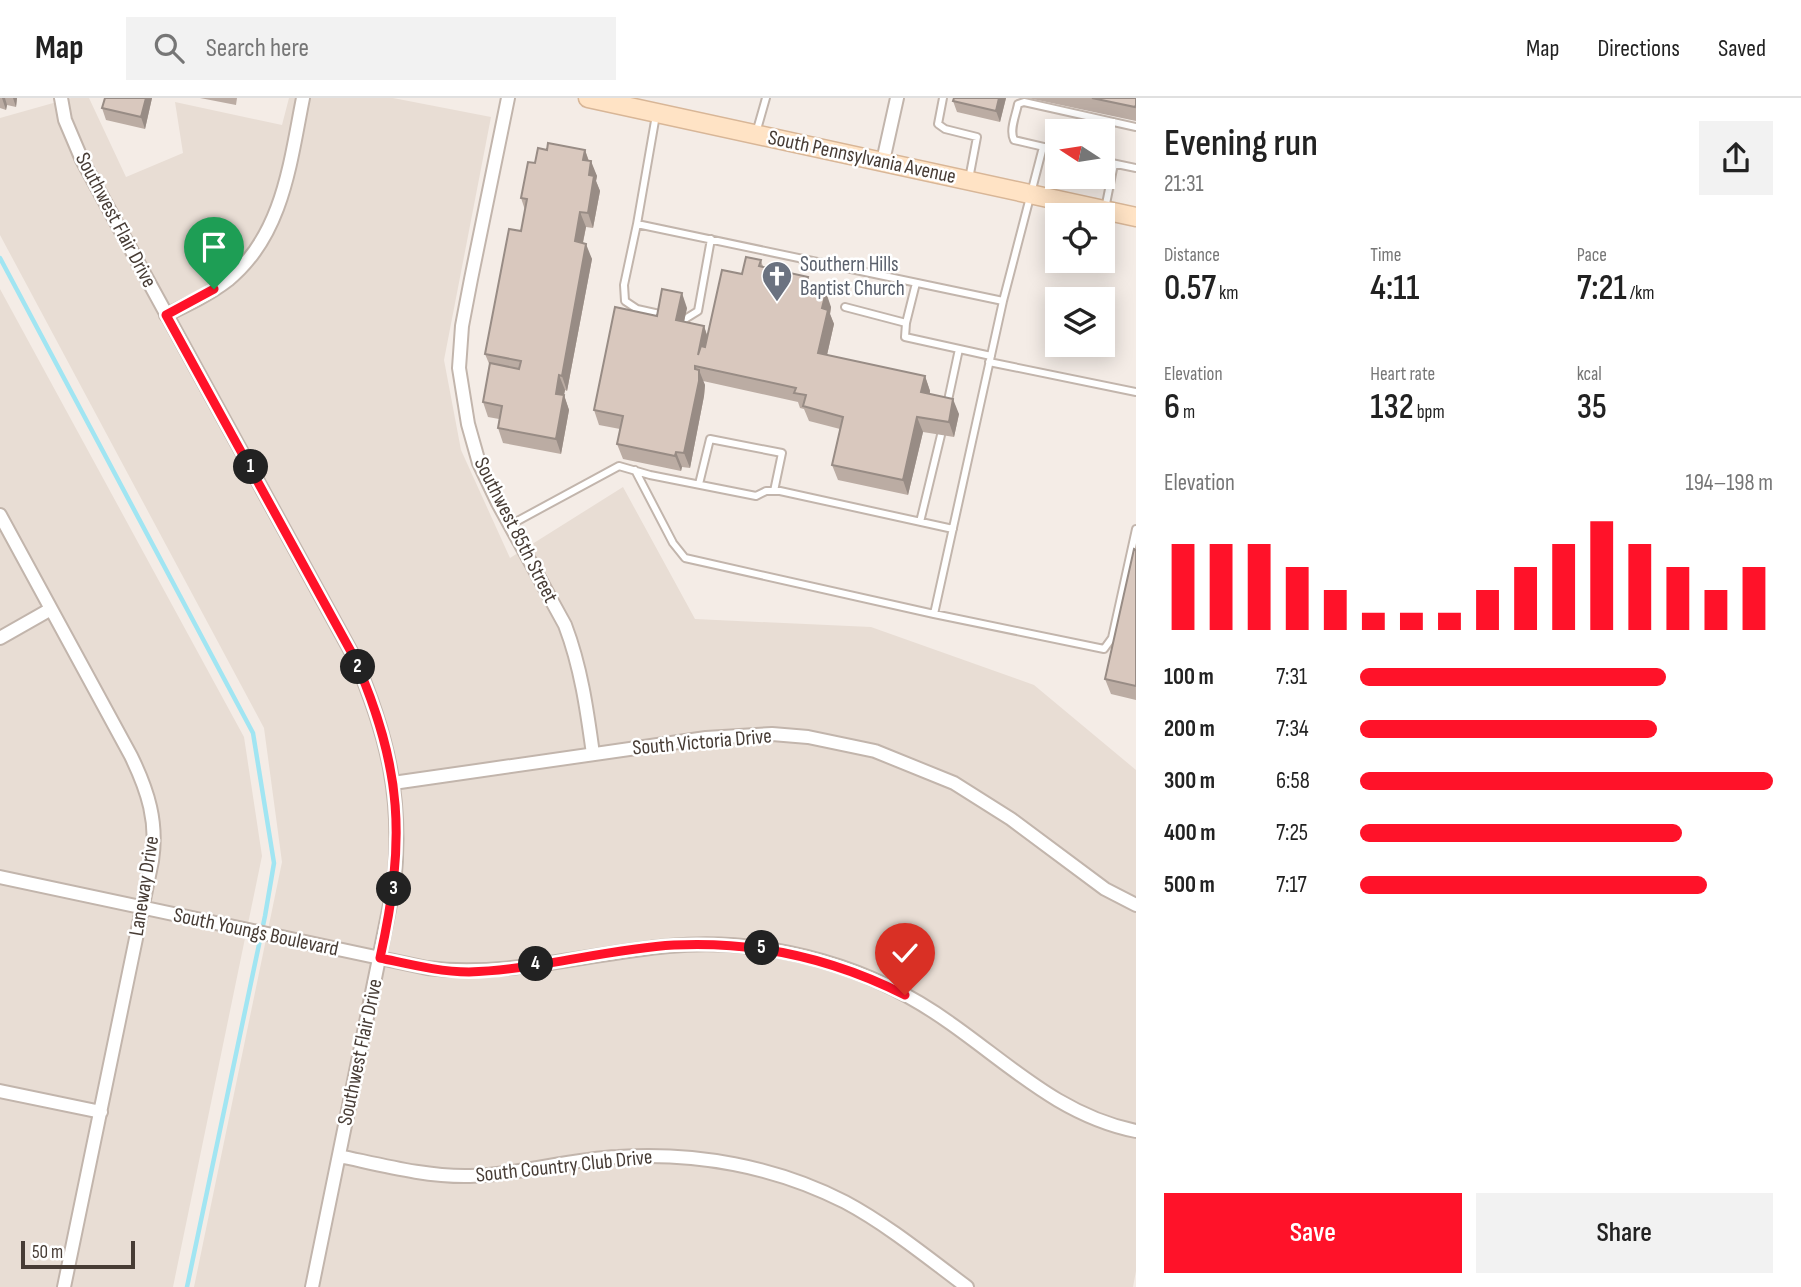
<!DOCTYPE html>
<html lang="en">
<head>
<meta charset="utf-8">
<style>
  :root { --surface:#fff; --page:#f2f2f2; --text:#222; --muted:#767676; --line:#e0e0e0; --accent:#ff1229 }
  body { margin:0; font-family:"Sofia Sans Condensed",sans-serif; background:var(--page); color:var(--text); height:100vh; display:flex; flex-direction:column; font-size:26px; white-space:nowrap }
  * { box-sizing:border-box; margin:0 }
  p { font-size:23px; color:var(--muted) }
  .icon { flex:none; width:38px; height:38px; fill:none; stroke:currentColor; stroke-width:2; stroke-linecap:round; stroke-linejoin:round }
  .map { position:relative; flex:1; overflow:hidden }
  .sheet { display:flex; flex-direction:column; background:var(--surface); width:665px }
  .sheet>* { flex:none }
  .needle { width:46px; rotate:282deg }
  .tools { position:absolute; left:1045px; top:21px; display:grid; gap:14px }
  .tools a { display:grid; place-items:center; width:70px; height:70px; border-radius:0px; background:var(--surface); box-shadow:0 4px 18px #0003; font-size:35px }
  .scale { position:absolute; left:21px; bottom:18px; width:114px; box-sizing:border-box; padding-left:7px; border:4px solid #473c35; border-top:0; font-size:19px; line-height:24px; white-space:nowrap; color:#473c35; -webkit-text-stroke:5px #fff; paint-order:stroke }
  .pin { position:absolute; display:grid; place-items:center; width:60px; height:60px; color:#fff; margin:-72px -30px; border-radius:50% 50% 50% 0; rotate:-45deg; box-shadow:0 0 7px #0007 }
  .pin .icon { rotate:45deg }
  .km { position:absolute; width:35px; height:35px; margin:-18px; border-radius:50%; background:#222; color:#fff; font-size:19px; line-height:35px; text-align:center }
  .round { display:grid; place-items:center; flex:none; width:74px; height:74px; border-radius:0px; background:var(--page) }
  .head { display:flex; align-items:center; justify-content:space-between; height:119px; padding:0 28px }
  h1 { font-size:38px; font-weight:600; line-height:52px }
  .metrics { display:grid; grid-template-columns:repeat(3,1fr); gap:10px; height:119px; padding:7px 28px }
  .metrics div { display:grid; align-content:center }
  .metrics b { font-size:35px; font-weight:600 }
  .metrics small { font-size:19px; font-weight:400 }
  .metrics p { font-size:19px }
  .chart { height:196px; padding:14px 28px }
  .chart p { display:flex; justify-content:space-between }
  .chart svg { width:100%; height:126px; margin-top:7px; stroke:var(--accent); stroke-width:6 }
  .action { display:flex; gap:14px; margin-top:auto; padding:14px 28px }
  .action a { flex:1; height:80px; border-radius:0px; background:var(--accent); color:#fff; font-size:28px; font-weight:600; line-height:80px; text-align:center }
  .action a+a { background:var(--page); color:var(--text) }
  ul { padding:0 28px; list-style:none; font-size:23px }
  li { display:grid; grid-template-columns:112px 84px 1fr; align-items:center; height:52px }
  li i { height:18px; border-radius:9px; background:var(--accent) }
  header { display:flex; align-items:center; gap:42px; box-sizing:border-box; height:98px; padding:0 35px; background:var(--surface); border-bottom:2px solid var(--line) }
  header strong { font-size:33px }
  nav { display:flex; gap:38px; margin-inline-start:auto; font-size:24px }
  .search { width:490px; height:63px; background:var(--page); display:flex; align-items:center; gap:18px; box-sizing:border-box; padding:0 24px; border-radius:0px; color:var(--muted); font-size:26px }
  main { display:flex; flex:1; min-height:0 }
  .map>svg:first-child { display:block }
</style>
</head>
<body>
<header>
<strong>Map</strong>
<div class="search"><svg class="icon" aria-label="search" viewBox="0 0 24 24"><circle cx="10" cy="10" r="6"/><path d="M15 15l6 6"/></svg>Search here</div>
<nav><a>Map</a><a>Directions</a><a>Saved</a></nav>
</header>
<main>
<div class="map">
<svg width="1136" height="1189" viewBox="0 0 1136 1189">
  <rect width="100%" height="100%" fill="#f4ece6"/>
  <!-- residential -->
  <path fill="#e8ddd4" d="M71,0H89L126,79L183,55L175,4L282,27L289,0H393L491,19L444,262L461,352L510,460L623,389L695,521L871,529L1034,587L1136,672V1173L1133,1189H194L282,764L264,630L0,137V20Z
    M0,191L244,639L262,758L173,1189H0Z"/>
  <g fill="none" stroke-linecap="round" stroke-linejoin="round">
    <!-- stream -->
    <path stroke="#a1e5f2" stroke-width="4.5" d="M0,160L253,635L274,765L265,818L187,1189"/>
    <!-- service casing -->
    <g stroke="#c2b5ac" stroke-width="10">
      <path id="service" d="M943,0L938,26L945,31L977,39L969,81
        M656,17L637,126L1003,203L1043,49
        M756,35L766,0
        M1057,52L1014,42C1009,32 1016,17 1018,6L1024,4L1136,29
        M1102,63L1136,70
        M1105,111L1114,66
        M637,126L624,187L625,203L637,211L664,217
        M1003,203L934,516L1104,551L1112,540L1136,431
        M845,209L906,225L916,185
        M685,221L698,213L711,141
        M906,225L905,239L991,258
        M989,264L1136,294
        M947,307L959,251
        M635,372L673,445L685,460L934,516
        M699,386L710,341L782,355L774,393
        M920,424L941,337
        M510,427L619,368L650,377L756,398L766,393H780L953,431"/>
    </g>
    <!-- minor casing -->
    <g stroke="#c2b5ac" stroke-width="16">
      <path id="minor" d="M61,0L65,22L82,62L354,559C388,637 403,702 394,787L312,1189
        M508,0L471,181L462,228L459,270L468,326L479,365L498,405L565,527C581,569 587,612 593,656
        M883,63L897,0
        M166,217C187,207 210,196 228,182C283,137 290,65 303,0
        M0,417L131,658C148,693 158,724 152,763L64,1189
        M0,540L51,511
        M393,685L706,640L772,636L808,639L875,653L954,685L1011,721L1105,791L1136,807
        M0,779L427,870C508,880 589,855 669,848C720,843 773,849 822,863C868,876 911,897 950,925C1010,967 1061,1018 1136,1033
        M0,993L101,1014
        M339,1058C382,1067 426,1079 470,1078C520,1077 568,1061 618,1059C695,1054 775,1068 845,1104C888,1127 928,1160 967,1189"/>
    </g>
    <!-- secondary casing -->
    <g stroke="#d8b697" stroke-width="21">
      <path id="secondary" d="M588,0L1136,119"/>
    </g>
    <!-- service -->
    <use href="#service" stroke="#fff" stroke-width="6"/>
    <!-- minor -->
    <use href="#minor" stroke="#fff" stroke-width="12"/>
    <!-- secondary -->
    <use href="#secondary" stroke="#ffe3c5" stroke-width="18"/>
  </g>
  <!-- wall -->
  <path fill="#bbaca3" d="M0,0H17L16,9L7,7L6,12L0,10Z
    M105,0H152L145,31L106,22L102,10Z
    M200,0H237L236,7Z
    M1006,0L1000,24L957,14L953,3Z
    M1028,0H1136V23Z
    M585,52L589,63L597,78L596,83L600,93L593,130L586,129L583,145L592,161L567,293L565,292L564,297L569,312L561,356L503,345L498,330L499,321L488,319L483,304L490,268L485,256L521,133L525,112L521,100L535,65Z
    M761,162L763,169L812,191L831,209L830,216L834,226L827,257L925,278L930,293V296L959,316L954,339L923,334L908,397L838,382L832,367L840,331L809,323L804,311L800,310L798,304L703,283L705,287L704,298L690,370L682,369L681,373L623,361L617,346L620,331L599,327L594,312L657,218L687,210L684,224L704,228L707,238L742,176Z
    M1136,452V602L1111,596L1105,581Z"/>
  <!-- shaded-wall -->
  <path fill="#988c85" d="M2,0H5L7,7L6,12Z
    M13,0H17L16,9Z
    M146,0H152L145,31L141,19Z
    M999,0H1006L1000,24L996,13Z
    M585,52L590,67L583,62Z
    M591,63L597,78L596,83L600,93L593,130L588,115L589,77Z
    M580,114L586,129L580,158L575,143Z
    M586,146L592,161L567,293L562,278Z
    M808,179L813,194L805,189Z
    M826,194L831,209L830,216L834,226L824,270L818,255L822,210Z
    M682,195L687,210L681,237L676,222Z
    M704,228L709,243L704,270L698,257Z
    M695,268L699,278V272L705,287L704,298L690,370L684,355Z
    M559,277L565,292L561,311L556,296Z
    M925,278L930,293L927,309L921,294Z
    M564,297L569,312L561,356L556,341Z
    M953,301L959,316L954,339L949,324Z
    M917,319L923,334L908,397L903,382Z
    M676,354L682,369L681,373L675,358Z"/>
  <!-- building -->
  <path fill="#d9c8be" stroke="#988c85" stroke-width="2" d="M105,0H146L141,19L102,10Z
    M954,0H999L996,13L953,3Z
    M1092,0H1136V7L1135,9Z
    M548,45L585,52L583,62L591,63L589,77L594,78L588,115L580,114L575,143L586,146L562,278L559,277L556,296L564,297L556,341L498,330L502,308L483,304L490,265L519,271L521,263L485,256L509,131L521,133L527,101L521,100L528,64L535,65L538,50L547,52Z
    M746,159L761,162L759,168L808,179L805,189L826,194L822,210L828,212L818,255L925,278L921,294L953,301L949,324L917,319L903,382L832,367L843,319L803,308L806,297L794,295L796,290L695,268V271L699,272V283L684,355L676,354L675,358L617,346L623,318L594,312L615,209L657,218L662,191L682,195L676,222L704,228L698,257L701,248L705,249L722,172L742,176Z
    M1134,451L1136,452V588L1105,581Z"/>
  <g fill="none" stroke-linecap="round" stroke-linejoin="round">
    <!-- route casing -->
    <g stroke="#fff" stroke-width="14">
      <path id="route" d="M214,191L166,217L354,559C403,671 406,742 380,860C409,866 439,874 469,874C538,872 606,851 674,847C756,843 832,860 905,897"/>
    </g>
    <!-- route -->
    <use href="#route" stroke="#ff1229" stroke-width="9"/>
  </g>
  <!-- icons -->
  <defs>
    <g id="church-pin" transform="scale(1.575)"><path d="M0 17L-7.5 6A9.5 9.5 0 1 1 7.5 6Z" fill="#6b7280" stroke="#fff"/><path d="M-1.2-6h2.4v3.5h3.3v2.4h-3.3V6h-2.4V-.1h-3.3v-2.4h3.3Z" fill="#fff"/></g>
  </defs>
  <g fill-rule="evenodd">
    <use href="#church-pin" x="777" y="178"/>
  </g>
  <g text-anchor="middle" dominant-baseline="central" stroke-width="5" stroke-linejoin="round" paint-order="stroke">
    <!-- street labels -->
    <g font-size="21" fill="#473c35" stroke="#fff">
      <text transform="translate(862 59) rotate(12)">South Pennsylvania Avenue</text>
      <text transform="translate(116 122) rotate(62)">Southwest Flair Drive</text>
      <text transform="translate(516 432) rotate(63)">Southwest 85th Street</text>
      <text transform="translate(702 644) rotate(-5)">South Victoria Drive</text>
      <text transform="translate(144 788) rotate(-81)">Laneway Drive</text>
      <text transform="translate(256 834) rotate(12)">South Youngs Boulevard</text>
      <text transform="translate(360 954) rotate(-78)">Southwest Flair Drive</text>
      <text transform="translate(564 1068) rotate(-6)">South Country Club Drive</text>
    </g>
    <!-- worship labels -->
    <g font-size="21" fill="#5b616d" stroke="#fff" text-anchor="start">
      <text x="800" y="166">Southern Hills<tspan x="800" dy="24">Baptist Church</tspan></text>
    </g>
  </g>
</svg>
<div class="tools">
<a><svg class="needle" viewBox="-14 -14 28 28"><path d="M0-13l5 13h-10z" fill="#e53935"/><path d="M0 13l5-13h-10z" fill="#767676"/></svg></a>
<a><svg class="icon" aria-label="locate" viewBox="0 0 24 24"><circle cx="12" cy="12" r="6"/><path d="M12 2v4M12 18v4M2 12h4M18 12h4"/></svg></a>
<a><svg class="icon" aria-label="layers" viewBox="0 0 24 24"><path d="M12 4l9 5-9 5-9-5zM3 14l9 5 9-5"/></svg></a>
</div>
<div class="scale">50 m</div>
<div class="pin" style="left:214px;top:191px;background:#1e9e55"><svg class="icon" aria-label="arrive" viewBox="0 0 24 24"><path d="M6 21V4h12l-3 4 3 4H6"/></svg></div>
<div class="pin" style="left:905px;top:897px;background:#d93025"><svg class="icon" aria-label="check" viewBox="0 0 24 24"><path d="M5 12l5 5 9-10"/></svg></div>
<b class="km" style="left:251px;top:369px">1</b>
<b class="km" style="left:358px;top:569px">2</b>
<b class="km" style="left:394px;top:791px">3</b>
<b class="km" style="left:536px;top:866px">4</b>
<b class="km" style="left:762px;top:850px">5</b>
</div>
<section class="sheet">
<div class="head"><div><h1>Evening run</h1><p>21:31</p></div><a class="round"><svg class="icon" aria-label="share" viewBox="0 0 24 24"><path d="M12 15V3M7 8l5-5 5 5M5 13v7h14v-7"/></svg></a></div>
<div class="metrics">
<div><p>Distance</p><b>0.57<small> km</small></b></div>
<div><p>Time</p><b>4:11</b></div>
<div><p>Pace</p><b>7:21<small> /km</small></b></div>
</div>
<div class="metrics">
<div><p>Elevation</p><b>6<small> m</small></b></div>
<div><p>Heart rate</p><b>132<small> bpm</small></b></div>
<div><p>kcal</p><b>35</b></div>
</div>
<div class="chart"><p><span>Elevation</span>194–198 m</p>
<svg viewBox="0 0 160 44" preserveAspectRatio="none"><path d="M5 44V14M15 44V14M25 44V14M35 44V22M45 44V30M55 44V38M65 44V38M75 44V38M85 44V30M95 44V22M105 44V14M115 44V6M125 44V14M135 44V22M145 44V30M155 44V22"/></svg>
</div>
<ul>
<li><b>100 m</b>7:31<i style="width:74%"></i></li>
<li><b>200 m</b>7:34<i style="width:72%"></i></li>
<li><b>300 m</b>6:58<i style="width:100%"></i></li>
<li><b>400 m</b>7:25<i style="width:78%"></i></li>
<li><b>500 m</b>7:17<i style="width:84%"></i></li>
</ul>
<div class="action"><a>Save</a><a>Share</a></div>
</section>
</main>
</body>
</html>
